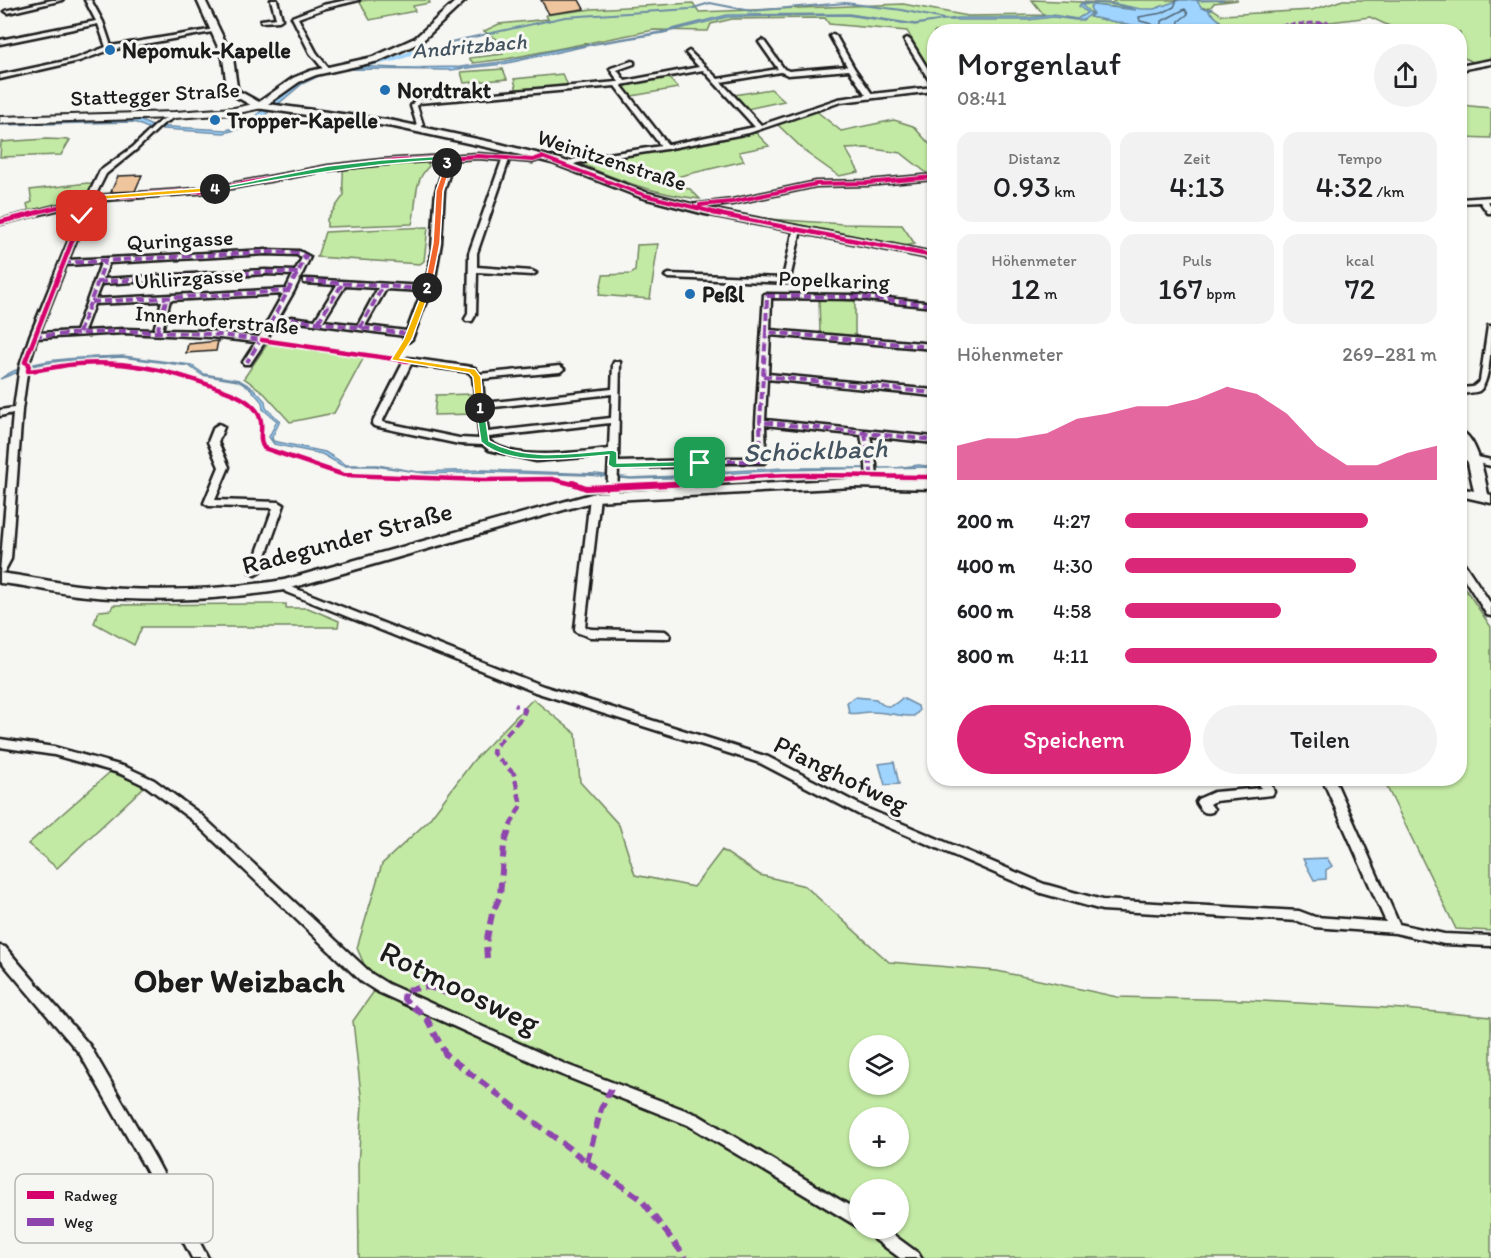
<!DOCTYPE html>
<html lang="de">
<head>
<meta charset="utf-8">
<style>
  :root { --surface:#fff; --page:#f2f2f2; --text:#202124; --muted:#757577; --accent:#db2777 }
  body { margin:0; font-family:Itim,sans-serif; background:var(--page); color:var(--text); height:100vh; display:flex; flex-direction:column; font-size:22px; white-space:nowrap }
  * { box-sizing:border-box; margin:0 }
  p { font-size:20px; color:var(--muted) }
  .icon { flex:none; width:33px; height:33px; fill:none; stroke:currentColor; stroke-width:2; stroke-linecap:round; stroke-linejoin:round }
  .map { position:relative; flex:1; overflow:hidden }
  .drawer { position:absolute; left:927px; top:24px; width:540px; height:762px; display:flex; flex-direction:column; background:var(--surface); border-radius:24px; box-shadow:0 2px 4px #0004 }
  .drawer>* { flex:none }
  .fabs { position:absolute; left:849px; top:1035px; display:grid; gap:12px }
  .fabs a { display:grid; place-items:center; width:60px; height:60px; border-radius:50%; background:var(--surface); box-shadow:0 2px 4px #0004; font-size:30px }
  .pin { position:absolute; display:grid; place-items:center; width:51px; height:51px; color:#fff; margin:-26px; border-radius:12px; box-shadow:0 3px 9px #0006 }
  .km { position:absolute; width:30px; height:30px; margin:-15px; border-radius:50%; background:#222; color:#fff; font-size:16px; line-height:30px; text-align:center }
  .round { display:grid; place-items:center; flex:none; width:63px; height:63px; border-radius:32px; background:var(--page) }
  .headline { display:flex; align-items:center; justify-content:space-between; height:102px; padding:0 30px }
  h1 { font-size:33px; font-weight:600; line-height:45px }
  .metrics { display:grid; grid-template-columns:repeat(3,1fr); gap:9px; height:102px; padding:6px 30px }
  .metrics div { display:grid; align-content:center; border-radius:15px; background:var(--page); text-align:center }
  .metrics b { font-size:30px; font-weight:600 }
  .metrics small { font-size:16px; font-weight:400 }
  .metrics p { font-size:16px }
  .chart { height:168px; padding:12px 30px }
  .chart p { display:flex; justify-content:space-between }
  .chart svg { width:100%; height:108px; margin-top:6px; fill:var(--accent); opacity:.7 }
  .cta { display:flex; gap:12px; margin-top:auto; padding:12px 30px }
  .cta a { flex:1; height:69px; border-radius:36px; background:var(--accent); color:#fff; font-size:24px; font-weight:600; line-height:69px; text-align:center }
  .cta a+a { background:var(--page); color:var(--text) }
  ul { padding:0 30px; list-style:none; font-size:20px }
  li { display:grid; grid-template-columns:96px 72px 1fr; align-items:center; height:45px }
  li i { height:15px; border-radius:8px; background:var(--accent) }
  .map>svg:first-child { display:block }
</style>
</head>
<body>
<div class="map">
<svg width="1491" height="1258" viewBox="0 0 1491 1258">
  <rect width="100%" height="100%" fill="#f6f6f2"/>
  <filter id="ink" filterUnits="userSpaceOnUse"><feTurbulence type="fractalNoise" baseFrequency=".0167" numOctaves="2"/><feDisplacementMap in="SourceGraphic" scale="12" xChannelSelector="R" yChannelSelector="G"/><feConvolveMatrix kernelMatrix="1 2 1 2 8 2 1 2 1" color-interpolation-filters="sRGB"/></filter>
  <g filter="url(#ink)">
    <!-- green -->
    <path fill="#c3eaa4" stroke="#708360" stroke-width="1.5" fill-rule="evenodd" d="M369,0H429L430,3L413,6L415,11L370,20L359,1Z
      M1032,0L1111,3L1117,0H1238L1214,3L1211,7L1202,8L1197,2L1169,6L1155,11L1093,5L1090,17L1163,31L934,32V78L907,31L829,24L825,18L732,19L711,24L708,31L654,30L506,59L473,63L469,58L503,54L499,41L484,31L499,24L548,19L546,15L592,9L693,3L699,12L903,4L968,16L1044,15Z
      M1343,0H1491V61L1475,63L1460,56V32L1400,31L1370,17L1298,26L1303,31L1172,32L1223,24L1207,9H1213L1222,15L1312,10Z
      M503,69L507,79L464,83L461,72Z
      M562,74L569,87L517,91L514,79Z
      M667,76L678,88L632,96L622,87Z
      M771,89L784,101L747,109L734,95Z
      M1460,105L1491,108V138L1460,137Z
      M815,110L841,131L894,120L913,126L934,149V174H928L901,153L866,148L846,149L859,172L839,176L808,154L777,124Z
      M756,133L769,146L739,152L744,161L680,176L683,188L690,189L700,199C655,194 619,181 577,162Z
      M46,139L70,140L61,155L0,157L1,142Z
      M428,162L429,166C412,183 418,201 412,224L327,227V219L344,195C341,186 344,179 343,170Z
      M88,183L93,185L83,198L74,202L0,220V218L29,212L27,204L32,202L30,190Z
      M768,219L844,224L902,225L915,244L903,246Z
      M428,227L424,261L420,264L317,257L325,232Z
      M658,244L650,299L599,295L603,275L631,274L635,271L637,245Z
      M819,299L855,301V336L820,333Z
      M268,343L364,357L334,413L290,422L263,392L244,378Z
      M473,394L476,414L434,415L436,395Z
      M1460,581L1491,627V931L1456,929L1383,779L1460,778Z
      M276,604H286V608H308L339,621L338,627H142L134,645L94,623L99,611L111,610L113,605Z
      M533,699L576,734L580,782L619,825L635,875L694,887L722,850L760,875L805,886L889,962L997,971L1117,997L1245,1000L1404,1009L1491,1017V1258H359L358,1166L362,1104L353,1021L375,990L357,948L382,864L428,821L473,761ZM860,1046H898V1084H860ZM860,1118H898V1156H860ZM860,1190H898V1228H860Z
      M110,772L145,786L57,868L28,844Z"/>
    <!-- water -->
    <path fill="#9fd4fe" stroke="#6b8aa4" stroke-width="1.5" d="M1179,0H1224L1197,1L1202,8L1213,9L1208,10L1223,24L1163,31L1090,17L1093,14L1090,7L1093,5L1136,10C1120,5 1099,1 1082,5L1091,14L1083,20H1076L1053,17L1028,20H944L915,25L847,15L727,17L663,33L595,44L503,64L450,70L346,69L327,72L302,84L253,125L224,133L148,128L134,122L0,125V122L129,119L139,120L152,126L226,130L243,126L294,84L315,74L352,66L397,68L460,67L502,62L556,50L661,32L727,15L849,14L915,24L958,18H1027L1053,15L1077,19L1087,13L1079,6L1081,3L1116,4L1141,9H1154Z
      M123,356L191,365L204,374L239,380L253,388L265,401L266,408L280,421L272,437L273,441L325,452L346,465H377L418,472L484,470L596,474L631,478L701,475L716,472L784,468H896L919,465L934,467L783,470L717,474L701,477L631,479L588,475L484,472L431,474L375,466H343L322,454L274,444L269,437L277,421L263,409L262,402L251,389L238,381L202,375L189,366L122,357L60,361L36,365L0,379C31,356 85,358 123,356Z
      M855,697L876,699C886,710 893,707 902,698L918,706L919,711L914,716C899,717 885,711 869,712C862,712 857,715 849,713L847,702Z
      M894,762L899,784L885,785L879,764Z
      M1327,858L1332,866L1326,870V879L1314,880L1303,859Z"/>
    <g fill="none" stroke-linecap="round" stroke-linejoin="round">
      <!-- shore -->
      <path stroke="#506676" stroke-width="1.5" d="M1154,32L1152,24L1140,21L1139,17L1162,13L1174,7L1177,0
        M1162,32V21L1185,9L1188,14L1179,21L1177,32"/>
      <!-- stream -->
      <path stroke="#6b8aa4" stroke-width="2" d="M446,43L565,17L690,9L710,3L751,11L845,3L902,10L943,19"/>
      <!-- canal -->
      <path fill="#9fd4fe" fill-rule="evenodd" d="M413,50L417,52L416,54L396,61L347,70L343,68L394,57Z"/>
    </g>
    <!-- building -->
    <path fill="#eec59d" stroke="#1c1c1c" stroke-width="1.5" d="M541,0H579L584,9L549,14Z
      M142,175L135,191L111,192L118,176Z
      M218,341L216,351L186,353L188,344Z"/>
    <g fill="none" stroke-linecap="round" stroke-linejoin="round">
      <!-- minor casing -->
      <g stroke="#1c1c1c" stroke-width="5">
        <path id="minor" d="M52,0H63L8,13L5,11Z
          M85,0H91L103,22L111,46L215,29L218,31L110,50L79,61L0,79V75L75,59L106,47L98,24L0,44V40L96,21Z
          M271,0H277L282,19L279,21L261,22V20L276,18Z
          M347,0H359L326,8L298,18L316,52L329,69L324,70L310,53L292,17L323,5Z
          M833,34L836,36L854,68L872,94L934,87V91L841,102L749,133L666,149L577,163L569,167H563V163L575,159L661,146L615,86L419,103L417,106L423,125L420,130L415,129L417,125L411,106L415,100L617,82H619L610,69L611,68L632,61L634,62V64L617,70L625,81L699,67L686,53L689,51L718,79L778,69L759,42L762,40L764,41L784,69L789,71L847,66L830,36ZM703,70L755,127L668,145L621,85ZM849,70L866,95L838,99L761,125L721,82L781,72L788,75Z
          M907,38L910,40L934,79V85L931,83L904,40Z
          M1491,60V64L1460,70V66Z
          M175,113L177,114V116L163,124L137,149L106,174L95,196L210,188L328,166L381,160L478,154L532,158L542,155L546,157L544,158L533,162L509,160L477,253V267L532,271L536,273L532,275L477,272L476,314L472,321H466L465,319L468,314L469,253L502,160L478,158L448,160L452,165L444,191L441,243L435,278L412,339L408,342L404,339L405,336L291,321L287,319L291,317L315,320L337,285L304,283V279H307L424,286C435,256 432,224 436,192C438,183 442,174 444,165L441,160L381,164L328,170L210,192L92,201L68,260L266,250L299,251L310,257L294,291L266,340L250,364H244L243,362L256,342L210,337L124,333L37,338L28,366L22,410L11,559L4,572L0,573L13,413L0,416V410L14,408L20,366L30,336L84,203L0,224V220L87,198L100,171L133,147L159,122ZM266,254L297,255L302,258L295,271L265,270L103,279L109,263ZM101,263L76,331L39,333L66,265ZM265,274L293,275L286,289L95,299L101,284ZM345,286L378,288L358,325L323,321ZM386,289L422,291L407,331L365,326ZM283,294L259,337L210,331L162,330L170,300ZM162,301L154,330L124,329L84,331L94,304Z
          M934,175V179L867,185L816,186L732,204L690,209L686,207L690,205L732,200L816,182L867,181Z
          M1491,197V201H1487L1491,206V213H1488L1480,202L1460,203V199Z
          M794,228L801,230L789,283L669,278L665,276L669,274L783,278Z
          M764,294L857,295L934,303V307L857,299L771,298L770,330L934,344V349L770,335L768,374L934,390V396L767,379L765,420L934,437V443L870,436L876,464L877,482L872,485L867,482L866,464L861,435L765,425L766,461L764,463H725L723,461L728,458H756V422Z
          M1488,326H1491C1491,342 1491,383 1479,391C1474,393 1465,393 1460,394V388L1473,387L1480,381Z
          M408,358L472,367L475,368L479,374L560,366L564,369L560,372L482,379L484,403L612,389L613,364L614,362H620L618,462L700,460L705,463L700,466L618,468L617,495L612,498L607,495L609,455L536,461L489,450L483,445L459,444L374,426L372,424L404,361ZM411,364L469,372L473,377L480,439L459,438L382,422ZM612,394L611,418L488,432L485,408ZM610,423L609,449C578,452 514,462 489,441V437Z
          M219,424L224,427L218,442L229,467L215,500L279,502L284,505L260,572L255,575L250,572L273,508L209,506L204,503L219,467L208,442L214,427Z
          M1460,453L1491,460V466L1460,459Z
          M595,494L600,497L585,627L591,629L665,631L670,635L669,638L590,637L576,632L575,629L590,497Z
          M1460,562L1464,563L1491,604V616L1487,615L1460,572Z
          M284,582L294,588L543,686L768,757L868,809L1044,884L1102,900L1299,911L1315,917L1386,922L1322,778H1334L1399,924L1444,934L1491,936V946L1444,944L1395,933L1314,927L1298,921L1102,910L1041,893L860,815L760,763L535,692L286,592L279,585Z
          M0,739L54,747L126,767L154,780L200,814L372,974L388,984L567,1065L698,1115L860,1212V1228L688,1125L557,1073L378,992L362,982L192,820L146,786L119,773L54,755L0,747Z
          M1257,778H1269L1274,792L1272,795L1215,801L1210,804L1214,809L1212,812C1204,815 1200,809 1196,802L1198,799L1214,792L1261,788Z
          M0,946L5,947L90,1046L155,1158L208,1258H192L145,1168L80,1054L0,960Z
          M864,1228H884L918,1253L921,1258H900L866,1233Z"/>
      </g>
      <!-- tertiary casing -->
      <g stroke="#1c1c1c" stroke-width="4">
        <path id="tertiary" d="M259,103L262,104V108L234,114L175,118L0,123V117L175,112L234,108Z"/>
      </g>
      <!-- secondary casing -->
      <g stroke="#1c1c1c" stroke-width="5">
        <path id="secondary" d="M197,0H205L233,58L237,87L239,91L259,102L293,78L310,71L373,57L415,38L457,0H466L421,42L379,61L316,75L299,82L268,104L394,121L500,144L560,159L648,193L710,209L934,253V259L705,214L640,197L552,163L500,150L394,127L256,108L233,95L227,87L223,58Z
          M1460,431C1477,436 1485,478 1488,494L1491,495V503L1460,496V488L1474,491L1468,463L1460,446Z
          M853,479L934,481V489L853,487L595,501L284,590C215,601 147,603 77,595C51,592 26,585 0,583V573C26,576 51,582 77,585C146,593 215,591 284,580L595,493Z"/>
      </g>
      <!-- minor -->
      <use href="#minor" fill="#f6f6f2" fill-rule="evenodd"/>
      <!-- tertiary -->
      <use href="#tertiary" fill="#f6f6f2" fill-rule="evenodd"/>
      <!-- secondary -->
      <use href="#secondary" fill="#f6f6f2" fill-rule="evenodd"/>
      <!-- quiet-far3 -->
      <path stroke="#8e44ad" stroke-width="3" stroke-dasharray="6 3" stroke-linecap="butt" d="M1155,27L1221,25L1239,28L1329,22
        M439,214L440,191L448,165L443,158"/>
      <!-- quiet-far2 -->
      <path stroke="#8e44ad" stroke-width="4" stroke-dasharray="8 4" stroke-linecap="butt" d="M63,263L266,252L299,253L306,257L271,323L247,362
        M307,281L427,289
        M98,282L265,272L298,273
        M91,302L290,291
        M291,319L409,334
        M318,322L343,283
        M360,328L383,286
        M157,332L167,297
        M766,332L767,296L857,297L934,305
        M79,333L105,262
        M34,336L124,331L210,334L262,340
        M408,339L431,278L437,243L439,213
        M934,347L766,332L760,422L934,440
        M763,376L934,393
        M865,433L872,477
        M728,461H761L760,422"/>
      <!-- quiet-far1 -->
      <path stroke="#8e44ad" stroke-width="4.5" stroke-dasharray="9 4.5" stroke-linecap="butt" d="M510,826L521,805L514,774L493,753L494,748L522,717L525,710L515,705"/>
      <!-- quiet -->
      <path stroke="#8e44ad" stroke-width="6" stroke-dasharray="11 6" stroke-linecap="butt" d="M487,958L486,943L492,914L500,896L504,845L511,825
        M468,995L446,993L429,987L405,990L404,999L427,1019L446,1055L587,1162L640,1198L686,1258
        M587,1162L601,1109L611,1089"/>
      <!-- cycleway-far2 casing -->
      <g stroke="#f6f6f2" stroke-width="6">
        <path id="cycleway-far2" d="M700,205L732,202L816,184L867,183L934,177
          M30,214L94,198L210,190L328,168L381,162L478,156L533,160L542,157L644,195L721,214
          M82,214L88,199"/>
      </g>
      <!-- cycleway-far1 casing -->
      <g stroke="#f6f6f2" stroke-width="8">
        <path id="cycleway-far1" d="M83,213L25,362L29,364L28,371C45,370 61,365 78,364C126,360 167,370 212,386C227,392 245,396 256,410C267,424 256,437 264,448L344,475L483,480L552,479L577,485
          M713,213L934,256
          M0,222L36,213
          M262,340L408,361
          M684,485C765,469 851,477 934,477"/>
      </g>
      <!-- cycleway casing -->
      <g stroke="#f6f6f2" stroke-width="10">
        <path id="cycleway" d="M573,483L586,488L692,483"/>
      </g>
      <!-- cycleway-far2 -->
      <use href="#cycleway-far2" stroke="#d6006c" stroke-width="4"/>
      <!-- cycleway-far1 -->
      <use href="#cycleway-far1" stroke="#d6006c" stroke-width="4.5"/>
      <!-- cycleway -->
      <use href="#cycleway" stroke="#d6006c" stroke-width="6"/>
    </g>
  </g>
  <!-- split-1 -->
  <path fill="#22a559" stroke="#fff" stroke-width="1.5" d="M480,405L484,408L489,441C527,462 572,453 613,450L617,452V463L700,461L704,463L700,466L613,468L608,465L609,455C573,458 510,468 481,442L476,408Z"/>
  <!-- split-2 -->
  <path fill="#f5b400" stroke="#fff" stroke-width="1.5" d="M427,285L431,288L412,339L400,358L475,369L481,377L483,409L476,408L473,377L469,373L391,360L404,339L424,288Z"/>
  <!-- split-3 -->
  <path fill="#f0652b" stroke="#fff" stroke-width="1.5" d="M447,161L451,165L443,191L440,243L431,288L427,290L424,288L433,243L436,191L445,165L443,163Z"/>
  <!-- split-4 -->
  <path fill="#22a559" stroke="#fff" stroke-width="1.5" d="M443,156L449,165H444L441,160C364,164 290,177 215,191L211,189L328,166L381,160Z"/>
  <!-- split-5 -->
  <path fill="#f5b400" stroke="#fff" stroke-width="1.5" d="M215,187L217,191L94,200L91,201L84,218L78,216L86,198L94,196Z"/>
  <!-- markers -->
  <g fill="#1f6fb2" stroke="#f6f6f2" stroke-width="2">
    <circle cx="110" cy="50" r="6"/>
    <circle cx="385" cy="90" r="6"/>
    <circle cx="215" cy="120" r="6"/>
    <circle cx="690" cy="294" r="6"/>
  </g>
  <g text-anchor="middle" dominant-baseline="central" stroke-width="6" stroke-linejoin="round" paint-order="stroke">
    <!-- far-water labels -->
    <g font-size="22" font-style="italic" fill="#435360" stroke="#f6f6f2">
      <text transform="translate(469 46) rotate(-5)">Andritzbach</text>
    </g>
    <!-- far-poi labels -->
    <g font-size="22" font-weight="bold" fill="#1c1c1c" stroke="#f6f6f2" text-anchor="start">
      <text x="122" y="50">Nepomuk-Kapelle</text>
      <text x="397" y="90">Nordtrakt</text>
      <text x="227" y="120">Tropper-Kapelle</text>
      <text x="702" y="294">Peßl</text>
    </g>
    <!-- far-street labels -->
    <g font-size="22" fill="#1c1c1c" stroke="#f6f6f2">
      <text transform="translate(155 94) rotate(-3)">Stattegger Straße</text>
      <text transform="translate(612 160) rotate(18)">Weinitzenstraße</text>
      <text transform="translate(180 240) rotate(-3)">Quringasse</text>
      <text transform="translate(189 278) rotate(-4)">Uhlirzgasse</text>
      <text transform="translate(834 280) rotate(2)">Popelkaring</text>
      <text transform="translate(217 320) rotate(5)">Innerhoferstraße</text>
    </g>
    <!-- street labels -->
    <g font-size="26" fill="#1c1c1c" stroke="#f6f6f2">
      <text transform="translate(347 538) rotate(-15)">Radegunder Straße</text>
      <text transform="translate(841 774) rotate(26)">Pfanghofweg</text>
    </g>
    <!-- water labels -->
    <g font-size="27" font-style="italic" fill="#435360" stroke="#f6f6f2">
      <text transform="translate(815 450) rotate(-2)">Schöcklbach</text>
    </g>
    <!-- near-street labels -->
    <g font-size="32" fill="#1c1c1c" stroke="#f6f6f2">
      <text transform="translate(460 987) rotate(26)">Rotmoosweg</text>
    </g>
    <!-- near-neighbourhood labels -->
    <g font-size="33" font-weight="bold" fill="#1c1c1c" stroke="#f6f6f2">
      <text x="239" y="980">Ober Weizbach</text>
    </g>
  </g>
  <!-- legend -->
  <rect x="15" y="1174" width="198" height="69" rx="9" fill="#f6f6f2" stroke="#b5b5b2" stroke-width="1.5"/>
  <rect x="27" y="1191" width="27" height="8" fill="#d6006c"/>
  <rect x="27" y="1218" width="27" height="8" fill="#8e44ad"/>
  <g font-size="16" fill="#1c1c1c">
    <text x="64" y="1201">Radweg</text>
    <text x="64" y="1228">Weg</text>
  </g>
</svg>
<div class="fabs">
<a><svg class="icon" aria-label="layers" viewBox="0 0 24 24"><path d="M12 4l9 5-9 5-9-5zM3 14l9 5 9-5"/></svg></a>
<a>+</a>
<a>−</a>
</div>
<div class="pin" style="left:700px;top:463px;background:#1e9e55"><svg class="icon" aria-label="arrive" viewBox="0 0 24 24"><path d="M6 21V4h12l-3 4 3 4H6"/></svg></div>
<div class="pin" style="left:82px;top:216px;background:#d93025"><svg class="icon" aria-label="check" viewBox="0 0 24 24"><path d="M5 12l5 5 9-10"/></svg></div>
<b class="km" style="left:480px;top:408px">1</b>
<b class="km" style="left:427px;top:288px">2</b>
<b class="km" style="left:447px;top:163px">3</b>
<b class="km" style="left:215px;top:189px">4</b>
<section class="drawer">
<div class="headline"><div><h1>Morgenlauf</h1><p>08:41</p></div><a class="round"><svg class="icon" aria-label="share" viewBox="0 0 24 24"><path d="M12 15V3M7 8l5-5 5 5M5 13v7h14v-7"/></svg></a></div>
<div class="metrics">
<div><p>Distanz</p><b>0.93<small> km</small></b></div>
<div><p>Zeit</p><b>4:13</b></div>
<div><p>Tempo</p><b>4:32<small> /km</small></b></div>
</div>
<div class="metrics">
<div><p>Höhenmeter</p><b>12<small> m</small></b></div>
<div><p>Puls</p><b>167<small> bpm</small></b></div>
<div><p>kcal</p><b>72</b></div>
</div>
<div class="chart"><p><span>Höhenmeter</span>269–281 m</p>
<svg viewBox="0 0 160 44" preserveAspectRatio="none"><path d="M0 44V30L10 27L20 27L30 25L40 19L50 17L60 14L70 14L80 11L90 6L100 9L110 17L120 30L130 38L140 38L150 33L160 30V44z"/></svg>
</div>
<ul>
<li><b>200 m</b>4:27<i style="width:78%"></i></li>
<li><b>400 m</b>4:30<i style="width:74%"></i></li>
<li><b>600 m</b>4:58<i style="width:50%"></i></li>
<li><b>800 m</b>4:11<i style="width:100%"></i></li>
</ul>
<div class="cta"><a>Speichern</a><a>Teilen</a></div>
</section>
</div>
</body>
</html>
